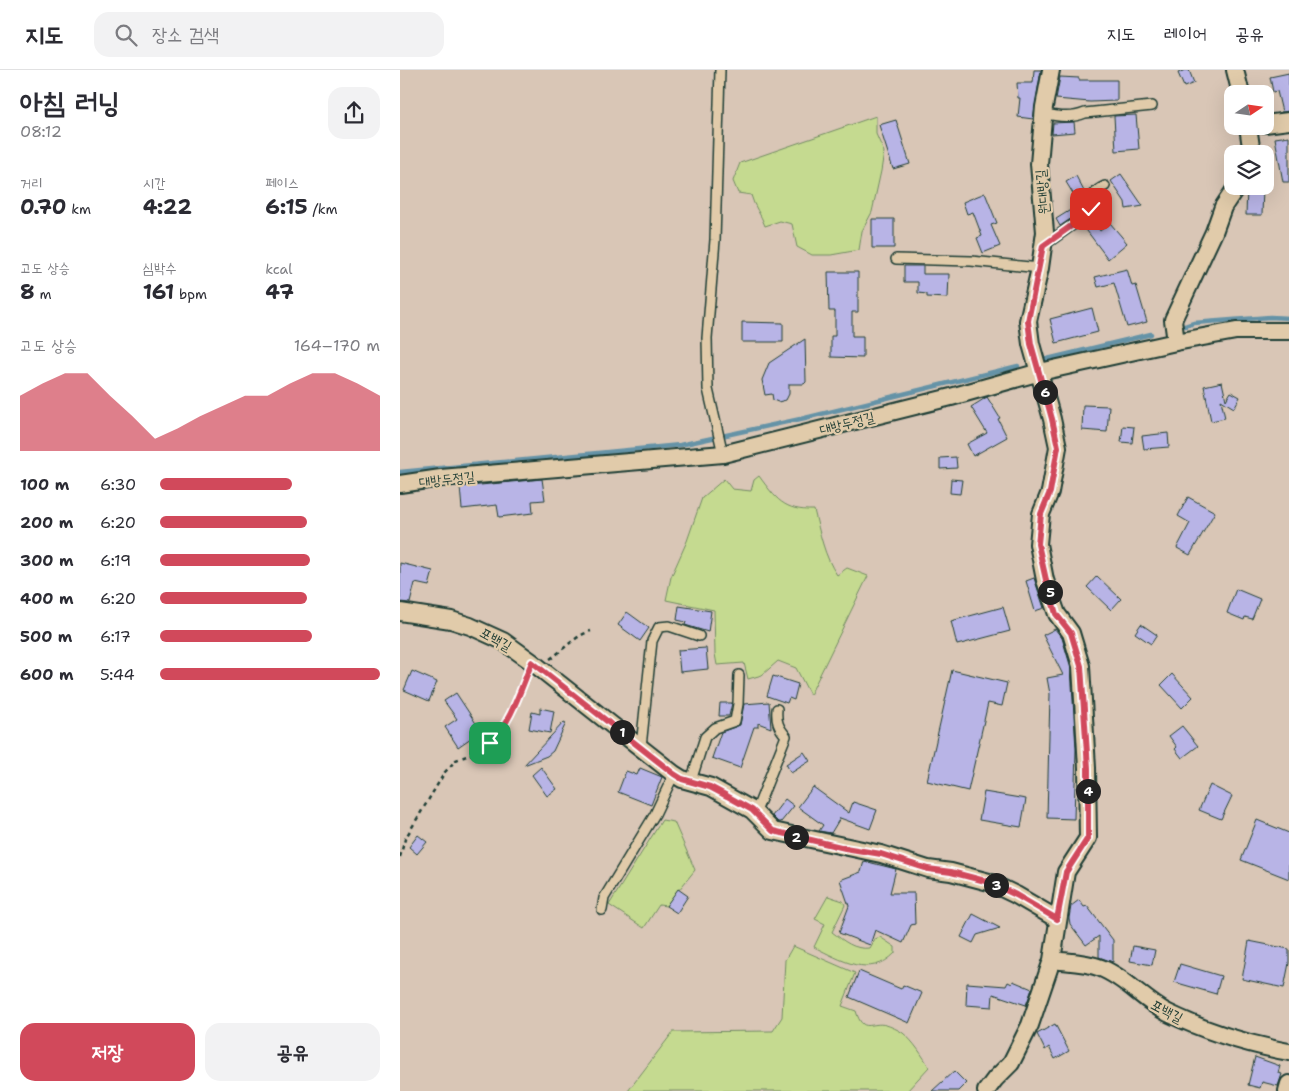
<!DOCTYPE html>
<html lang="ko">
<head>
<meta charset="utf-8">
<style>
  :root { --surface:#fff; --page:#f2f2f3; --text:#2b2b33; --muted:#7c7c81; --line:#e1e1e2; --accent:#d1495b }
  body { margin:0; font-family:"Shantell Sans","Poor Story",sans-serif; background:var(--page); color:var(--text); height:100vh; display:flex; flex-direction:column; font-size:19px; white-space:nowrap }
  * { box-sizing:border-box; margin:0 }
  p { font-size:16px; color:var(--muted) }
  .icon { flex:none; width:28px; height:28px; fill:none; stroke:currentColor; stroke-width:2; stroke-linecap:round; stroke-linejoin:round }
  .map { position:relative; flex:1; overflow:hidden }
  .drawer { display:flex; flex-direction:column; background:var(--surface); width:400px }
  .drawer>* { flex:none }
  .needle { width:32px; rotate:77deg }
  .tools { position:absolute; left:824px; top:15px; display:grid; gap:10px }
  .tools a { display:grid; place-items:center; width:50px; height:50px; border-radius:10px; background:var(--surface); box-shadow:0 5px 20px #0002; font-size:25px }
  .pin { position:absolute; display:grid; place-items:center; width:42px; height:42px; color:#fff; margin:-21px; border-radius:10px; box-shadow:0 2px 8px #0006 }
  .km { position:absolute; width:25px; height:25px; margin:-12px; border-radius:50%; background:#222; color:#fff; font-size:14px; line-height:25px; text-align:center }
  .round { display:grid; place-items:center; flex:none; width:52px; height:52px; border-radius:15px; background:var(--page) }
  .head { display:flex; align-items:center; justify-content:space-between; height:85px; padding:0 20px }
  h1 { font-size:28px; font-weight:700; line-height:38px }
  .metrics { display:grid; grid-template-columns:repeat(3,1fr); gap:8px; height:85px; padding:5px 20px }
  .metrics div { display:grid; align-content:center }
  .metrics b { font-size:21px; font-weight:700 }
  .metrics small { font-size:14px; font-weight:400 }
  .metrics p { font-size:14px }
  .chart { height:140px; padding:10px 20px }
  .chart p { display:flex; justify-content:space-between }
  .chart svg { width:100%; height:90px; margin-top:5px; fill:var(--accent); opacity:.7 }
  .primary-button { display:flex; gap:10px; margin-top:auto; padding:10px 20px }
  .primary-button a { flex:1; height:58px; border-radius:15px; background:var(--accent); color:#fff; font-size:20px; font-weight:700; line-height:58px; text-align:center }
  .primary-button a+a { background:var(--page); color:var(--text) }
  ul { padding:0 20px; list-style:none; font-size:16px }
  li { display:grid; grid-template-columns:80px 60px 1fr; align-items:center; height:38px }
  li i { height:12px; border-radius:6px; background:var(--accent) }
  header { display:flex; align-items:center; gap:30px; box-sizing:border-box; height:70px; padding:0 25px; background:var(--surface); border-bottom:1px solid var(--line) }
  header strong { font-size:24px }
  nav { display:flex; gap:28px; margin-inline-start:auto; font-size:18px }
  .search { width:350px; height:45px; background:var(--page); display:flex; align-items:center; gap:12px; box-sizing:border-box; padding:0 18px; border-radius:15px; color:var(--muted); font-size:19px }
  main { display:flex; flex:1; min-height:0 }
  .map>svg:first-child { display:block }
</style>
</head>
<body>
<header>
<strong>지도</strong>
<div class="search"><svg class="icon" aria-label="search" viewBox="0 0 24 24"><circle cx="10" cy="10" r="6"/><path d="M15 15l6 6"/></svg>장소 검색</div>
<nav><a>지도</a><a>레이어</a><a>공유</a></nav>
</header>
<main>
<section class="drawer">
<div class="head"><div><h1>아침 러닝</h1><p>08:12</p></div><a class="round"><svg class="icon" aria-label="share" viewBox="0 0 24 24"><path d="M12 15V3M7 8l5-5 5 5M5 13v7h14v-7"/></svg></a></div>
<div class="metrics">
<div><p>거리</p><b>0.70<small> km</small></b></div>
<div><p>시간</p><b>4:22</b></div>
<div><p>페이스</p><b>6:15<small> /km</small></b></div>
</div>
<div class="metrics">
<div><p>고도 상승</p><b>8<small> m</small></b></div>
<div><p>심박수</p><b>161<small> bpm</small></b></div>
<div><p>kcal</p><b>47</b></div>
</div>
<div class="chart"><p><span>고도 상승</span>164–170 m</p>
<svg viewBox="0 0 160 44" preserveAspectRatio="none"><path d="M0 44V17L10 11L20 6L30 6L40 17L50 27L60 38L70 33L80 27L90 22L100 17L110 17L120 11L130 6L140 6L150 11L160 17V44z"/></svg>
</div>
<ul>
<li><b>100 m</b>6:30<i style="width:60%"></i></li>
<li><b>200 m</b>6:20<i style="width:67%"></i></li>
<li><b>300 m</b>6:19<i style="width:68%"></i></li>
<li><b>400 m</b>6:20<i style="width:67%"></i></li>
<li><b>500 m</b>6:17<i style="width:69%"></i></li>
<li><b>600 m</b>5:44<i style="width:100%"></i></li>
</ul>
<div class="primary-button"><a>저장</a><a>공유</a></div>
</section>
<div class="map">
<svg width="889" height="1021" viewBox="0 0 889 1021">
  <rect width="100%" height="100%" fill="#d9c6b6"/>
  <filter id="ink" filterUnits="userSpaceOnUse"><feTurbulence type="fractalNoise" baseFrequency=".02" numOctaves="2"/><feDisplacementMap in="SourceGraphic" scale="10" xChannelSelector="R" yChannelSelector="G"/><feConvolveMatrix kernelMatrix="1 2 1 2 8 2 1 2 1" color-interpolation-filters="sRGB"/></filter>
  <g filter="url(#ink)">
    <!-- green -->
    <path fill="#c5da90" stroke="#728c62" d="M476,46V64L484,82L481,101L472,142L462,161L459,180L431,185H412L397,177L392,154L380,151L365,156C361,144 354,137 351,125L338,123L333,111L340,93Z
      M359,406C376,429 384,441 414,440C420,463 424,486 437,505L447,498L468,506L410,625L396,598L378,591L362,605L348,609L344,593L317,595L315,584L314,540L266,530L271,507L287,471L302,428L324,409L332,419L351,421L354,410Z
      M262,750L274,752L295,800L266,836L259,835L244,858L209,835Z
      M428,826L443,831L445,835L432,862C444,871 454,880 470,878L475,869L480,867L495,877V883C470,909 441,890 414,877L425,854L415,849Z
      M393,876L455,903L442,936L456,941C463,965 471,951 486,955C490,956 499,960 503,963C513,971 523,986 529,997L507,1021H228L273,962L373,961L382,947L385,890Z"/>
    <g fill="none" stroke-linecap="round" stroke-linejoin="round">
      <!-- stream -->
      <path stroke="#6593a7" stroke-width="4.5" d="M785,256L794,253L870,247L889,248
        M643,290L751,264
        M0,402L280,375L405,348L618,296"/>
    </g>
    <!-- building -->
    <path fill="#b8b4e6" stroke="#1f3d34" d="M634,0H641L633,49L618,47L620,28H618L617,13H633Z
      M785,0H789L794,13L784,17L778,3Z
      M889,3V41L882,42L877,21L873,22L870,7Z
      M660,7L679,8V10H717V31L690,32L656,29Z
      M736,45L739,79L716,81L714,46Z
      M496,50L510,94L493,99L479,55Z
      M674,52L675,62L652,64L653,53Z
      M889,66V112H883L875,68Z
      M721,104L743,136L726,139L725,132L711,111Z
      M676,106L686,125L677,130L666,112Z
      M847,118H863L862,145H846Z
      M585,123L597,153L591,155L600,176L583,183L577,168L582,166L573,142L567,144L563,132Z
      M677,136L681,142L660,156L656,149Z
      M472,149H494V178H472Z
      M693,151L700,161L710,153L727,173L708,189L684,157Z
      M504,196H523V204H549L548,228L527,227V224L518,223V212H504Z
      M727,199L732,216L736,215L747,252L727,257L714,213L698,217L695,207Z
      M428,202H458V242H452V266H463V288L431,287V266H435V241H429Z
      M692,238L698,262L656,273L650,249Z
      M342,252L383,253V272H342Z
      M405,269L406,312L404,314H389V324L386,330L378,332L373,330L372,324L365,325L362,310L369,293Z
      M822,312L826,330L831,322L840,327L834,338L821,330L825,348L811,351L804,316Z
      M587,327L600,348L598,349L607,367L573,386L567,374L587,363L571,337Z
      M683,335L709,336L707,362L682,360Z
      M723,356L734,357L732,373L721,372Z
      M768,363L769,377L744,379L742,366Z
      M556,387L557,398L540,399V388Z
      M142,409L145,430L132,431L133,443L99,447L97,435L62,439L60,417Z
      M551,409L562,410L560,424L550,423Z
      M788,427L815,442L790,485L777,478L790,453L778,446Z
      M0,493L33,501L29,516L15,513L10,533L0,532Z
      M697,506L721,529L711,540L687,517Z
      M634,508L644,538L635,541L626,511Z
      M836,519L860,529L852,549L845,547L844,550L827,543Z
      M279,536L311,541L308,562L285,555L286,552L277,550Z
      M603,537L610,561L557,575L551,551Z
      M227,542L249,558L240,571L218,555Z
      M741,554L757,565L751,574L735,563Z
      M655,559L662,568L671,598L676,679L674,749L647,748L650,624L647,608L663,605L643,565Z
      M306,578L308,599L280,602L278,580Z
      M552,600L607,613L602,636L588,633L568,721L527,711Z
      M12,601L37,612L29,631L4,620Z
      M772,604L793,627L782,638L761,615Z
      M373,606L398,614L394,630L389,628L387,633L367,626Z
      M56,623L81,661L58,677L45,657L57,649L44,631Z
      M369,632L371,658L358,653V657H354L340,698L312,688L321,662L340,655L344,634Z
      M320,633H332L329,646H319Z
      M140,638L154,641L150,663L129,659L132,642L140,644Z
      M164,652L166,653L153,681L147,686L124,695Z
      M782,656L798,676L782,688L775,679L777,677L769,666Z
      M404,682L410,691L391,703L386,694Z
      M141,697L157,719L147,726L132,705Z
      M240,698L262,707L251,735L218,722L226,701L237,705Z
      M810,715L832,726L821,749L799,740Z
      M413,717L449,743L453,732L477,740L470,759L440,748L431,763L419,761L423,755L398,737Z
      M584,722L626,729L621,757L579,750Z
      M385,729L394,736L381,752H378L372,746Z
      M857,750L889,763V809L841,790Z
      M18,765L27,772L17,784L9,777Z
      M464,791L496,799L490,823H514L515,854L511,855L503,873L475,860L470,875L439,863L449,836L440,810L461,802Z
      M278,819L288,826L277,843L266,836Z
      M679,830L684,837L687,836L713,870V892L699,887V866L686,875L670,854L669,848L671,836Z
      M573,844L600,858L577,865L573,873L561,867Z
      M849,871L889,879V893L884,918L842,909Z
      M733,876L755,880L752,895L730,891Z
      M780,894L821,906L816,924L774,912Z
      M459,901L501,919L503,915L522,923L509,953L449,927Z
      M613,911L632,919L626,935L593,924L592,937L566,935L567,913L606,916L608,912L612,914Z
      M655,954L669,981L655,989L649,977L645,980L637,964Z
      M855,987L880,996L878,1003L882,1004L878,1016L862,1012L860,1018L848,1015Z
      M554,1001L566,1013L558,1021H532Z"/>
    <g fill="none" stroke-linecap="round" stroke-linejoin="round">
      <!-- lane casing -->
      <g stroke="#1f3d34" stroke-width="12">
        <path id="lane" d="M320,0L315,170L307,268L308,319L323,384
          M643,43C657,47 671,49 685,43L752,36
          M643,176L688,144C697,131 686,125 705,116
          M496,189L571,191L640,198
          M241,677L252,571L259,557L269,556L299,566
          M291,711L305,667L315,658L335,651L338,634L339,605
          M355,744L386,666C378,657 376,651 377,639
          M202,840L204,828L255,744L274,704"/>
      </g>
      <!-- street casing -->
      <g stroke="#1f3d34" stroke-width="20">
        <path id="street" d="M835,0L841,24
          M865,54L889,51
          M848,56L852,84
          M776,272L773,250L814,162L823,137L837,116
          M0,414L41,408L323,384L551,327L640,302L776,272L836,261H889
          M0,542L51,550L70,556L103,571L132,592L274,704L282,709L311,717L327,726L352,740L373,761L481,784L528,799L551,802L589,812L616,825L657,849
          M652,890C668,892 686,892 701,898C726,908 744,931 768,943C807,962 847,974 889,982
          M586,1021L595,1009L611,993L630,955L652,890L666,802L688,768L687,698L681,596L671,563L657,544L645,510L638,474L641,444L650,422L658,377L652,349L631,274L628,251L640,198L645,162L639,94L644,37L651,0
          M887,1021L889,1014"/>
      </g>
      <!-- path -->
      <path stroke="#1f3d34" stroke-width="2.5" stroke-dasharray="4 4" stroke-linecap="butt" d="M150,589C165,579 173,567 191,561
        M0,787L5,769L45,702L56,690L72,684L97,666L118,627L127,605"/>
      <!-- lane -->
      <use href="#lane" stroke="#e1cbaa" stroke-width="9"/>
      <!-- street -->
      <use href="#street" stroke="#e1cbaa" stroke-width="16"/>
    </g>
  </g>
  <g fill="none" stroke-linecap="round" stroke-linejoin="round" filter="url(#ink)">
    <!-- route casing -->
    <g stroke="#fff" stroke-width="10">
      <path id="route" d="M90,673C111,653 121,618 132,592L274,704L282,709L310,717L327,726L352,740L373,761L445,778L481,784L528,799L551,802L589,812L616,825L657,849L666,802L688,768V698L681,596L671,563L656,544L646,510L638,474L641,444L650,422L658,377L652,349L631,274L628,251L643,176L688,144L691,139"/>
    </g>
    <!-- route -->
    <use href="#route" stroke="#d1495b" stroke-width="6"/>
  </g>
  <g text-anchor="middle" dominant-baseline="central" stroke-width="4.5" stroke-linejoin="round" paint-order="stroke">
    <!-- street labels -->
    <g font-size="14" fill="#1f3d34" stroke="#e1cbaa">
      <text transform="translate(642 122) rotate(-95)">원대방길</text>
      <text transform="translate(447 353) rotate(-14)">대방두정길</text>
      <text transform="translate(47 409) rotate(-6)">대방두정길</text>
      <text transform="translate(96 569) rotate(29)">포백길</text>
      <text transform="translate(767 941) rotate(28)">포백길</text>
    </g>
  </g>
</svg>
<div class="tools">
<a><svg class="needle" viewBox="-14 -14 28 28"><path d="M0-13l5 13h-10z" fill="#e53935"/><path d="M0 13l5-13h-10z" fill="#7c7c81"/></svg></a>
<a><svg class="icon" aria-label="layers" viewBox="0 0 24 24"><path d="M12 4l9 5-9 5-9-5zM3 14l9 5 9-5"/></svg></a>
</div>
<div class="pin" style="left:90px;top:673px;background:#1e9e55"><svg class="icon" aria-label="arrive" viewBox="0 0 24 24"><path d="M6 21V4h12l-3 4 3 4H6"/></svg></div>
<div class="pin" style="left:691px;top:139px;background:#d93025"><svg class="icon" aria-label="check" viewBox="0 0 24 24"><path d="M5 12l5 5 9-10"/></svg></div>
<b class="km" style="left:222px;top:662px">1</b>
<b class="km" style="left:396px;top:767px">2</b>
<b class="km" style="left:596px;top:815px">3</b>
<b class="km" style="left:688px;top:721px">4</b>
<b class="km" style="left:650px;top:522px">5</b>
<b class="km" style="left:645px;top:322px">6</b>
</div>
</main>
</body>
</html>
